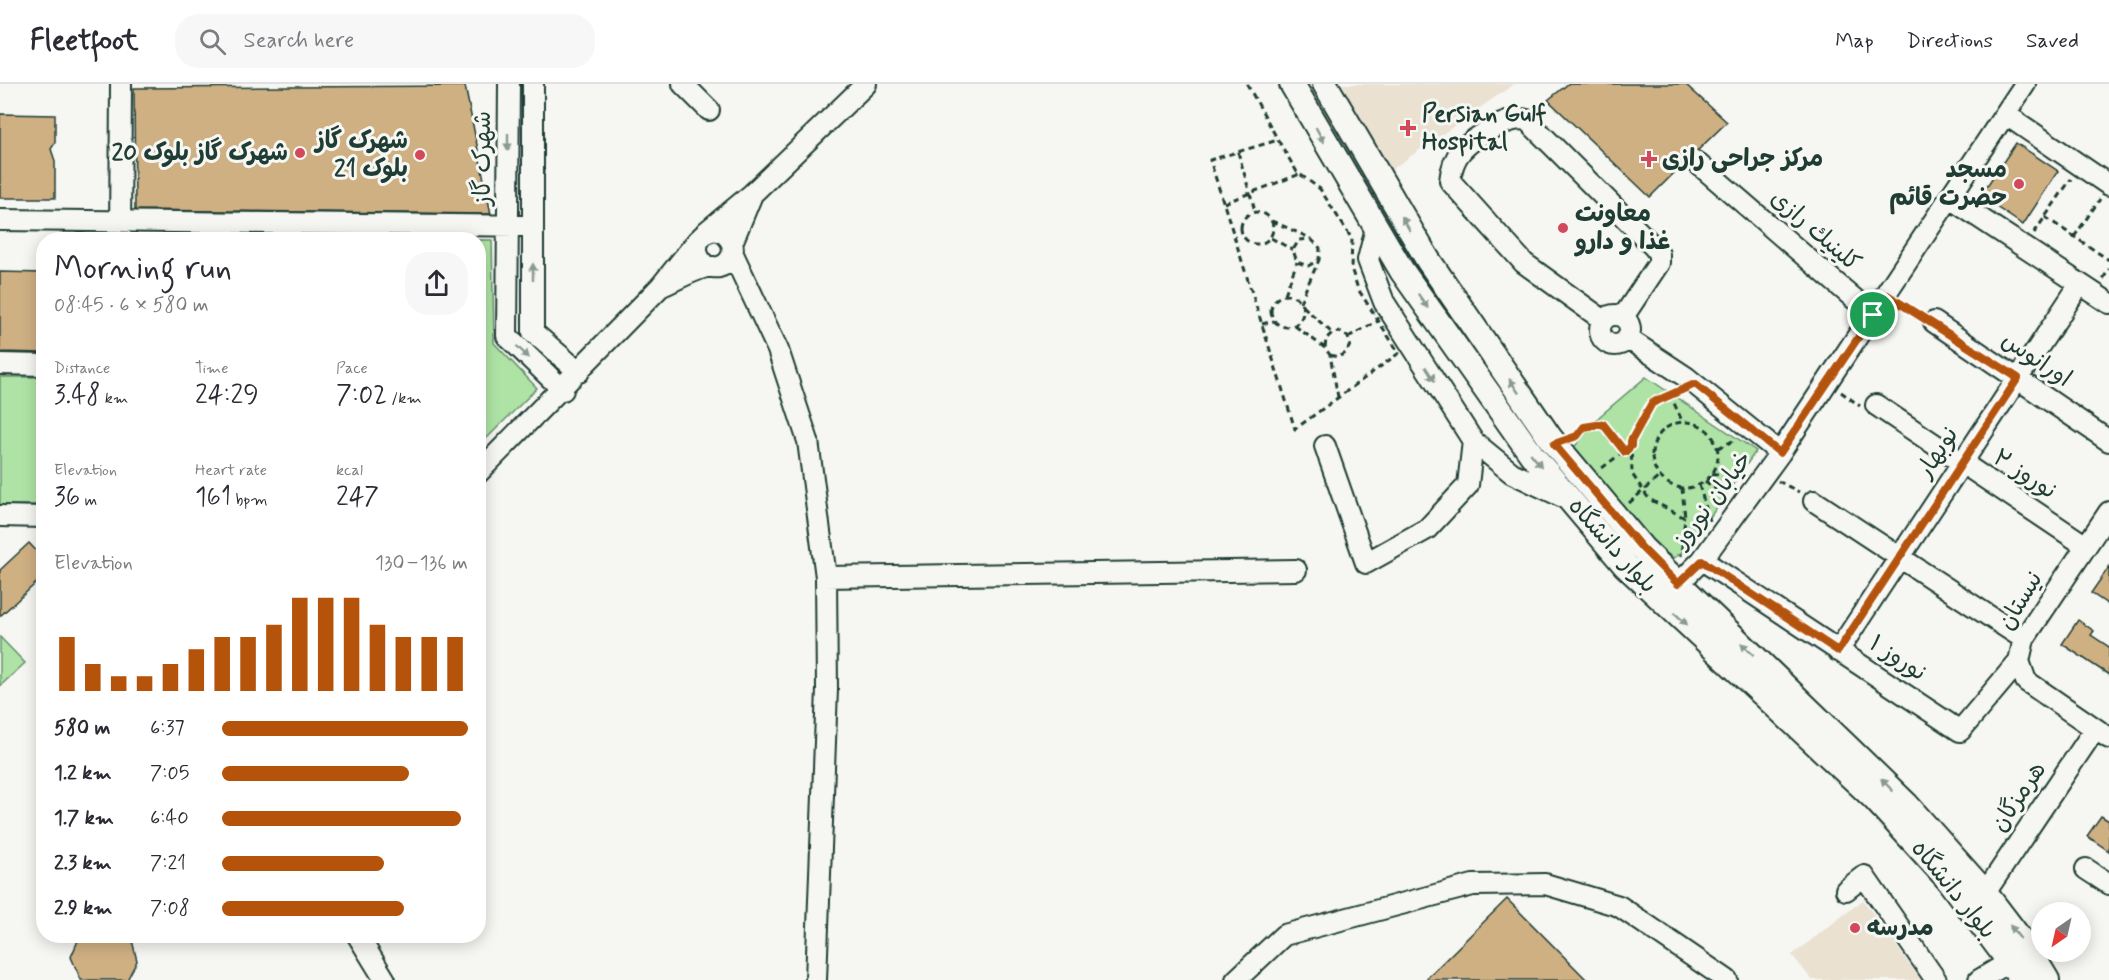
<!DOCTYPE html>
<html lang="en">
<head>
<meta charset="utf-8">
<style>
  :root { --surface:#fff; --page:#f7f7f7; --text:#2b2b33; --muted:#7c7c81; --line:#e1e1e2; --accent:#b45309 }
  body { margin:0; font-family:Mynerve,"Playpen Sans Arabic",sans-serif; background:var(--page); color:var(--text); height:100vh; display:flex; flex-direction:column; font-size:22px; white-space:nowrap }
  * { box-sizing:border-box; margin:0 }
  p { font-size:20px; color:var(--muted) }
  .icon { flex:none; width:33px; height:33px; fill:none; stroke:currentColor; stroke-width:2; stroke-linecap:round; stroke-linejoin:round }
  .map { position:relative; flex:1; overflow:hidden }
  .drawer { position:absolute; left:36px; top:148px; width:450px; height:711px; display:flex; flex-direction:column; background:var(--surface); border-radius:24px; box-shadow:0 3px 15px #0003 }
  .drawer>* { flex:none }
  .needle { width:39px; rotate:214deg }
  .controls { position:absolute; left:2031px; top:818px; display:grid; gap:12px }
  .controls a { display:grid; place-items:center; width:60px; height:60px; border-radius:50%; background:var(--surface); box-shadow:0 3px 15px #0003; font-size:30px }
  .pin { position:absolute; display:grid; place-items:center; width:51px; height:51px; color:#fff; margin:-26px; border:3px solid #fff; border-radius:50%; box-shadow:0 2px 6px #0007 }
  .round { display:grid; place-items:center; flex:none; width:63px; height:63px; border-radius:24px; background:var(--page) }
  .summary { display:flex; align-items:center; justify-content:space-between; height:102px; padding:0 18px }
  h1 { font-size:33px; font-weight:600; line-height:45px }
  .metrics { display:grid; grid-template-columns:repeat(3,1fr); gap:9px; height:102px; padding:6px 18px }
  .metrics div { display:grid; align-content:center }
  .metrics b { font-size:26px; font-weight:600 }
  .metrics small { font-size:16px; font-weight:400 }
  .metrics p { font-size:16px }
  .chart { height:168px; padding:12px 18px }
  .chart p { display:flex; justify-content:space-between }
  .chart svg { width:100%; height:108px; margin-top:6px; stroke:var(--accent); stroke-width:6 }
  ul { padding:0 18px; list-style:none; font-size:20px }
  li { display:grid; grid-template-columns:96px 72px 1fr; align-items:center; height:45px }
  li i { height:15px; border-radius:8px; background:var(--accent) }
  header { display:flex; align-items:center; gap:36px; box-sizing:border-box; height:84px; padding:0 30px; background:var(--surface); border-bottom:2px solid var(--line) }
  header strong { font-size:28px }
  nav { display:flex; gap:33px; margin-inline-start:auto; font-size:21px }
  .search { width:420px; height:54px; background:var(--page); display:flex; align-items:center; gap:15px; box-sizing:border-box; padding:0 21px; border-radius:24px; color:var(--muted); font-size:22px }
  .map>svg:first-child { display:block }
</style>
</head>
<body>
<header>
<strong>Fleetfoot</strong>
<div class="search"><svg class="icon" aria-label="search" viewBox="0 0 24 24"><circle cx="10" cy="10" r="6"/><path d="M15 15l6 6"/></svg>Search here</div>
<nav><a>Map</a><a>Directions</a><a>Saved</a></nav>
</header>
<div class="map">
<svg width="2109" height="896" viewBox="0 0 2109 896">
  <rect width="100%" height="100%" fill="#f6f6f2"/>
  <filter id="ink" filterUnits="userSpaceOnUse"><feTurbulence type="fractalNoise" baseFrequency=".0167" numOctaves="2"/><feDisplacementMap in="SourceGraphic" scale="12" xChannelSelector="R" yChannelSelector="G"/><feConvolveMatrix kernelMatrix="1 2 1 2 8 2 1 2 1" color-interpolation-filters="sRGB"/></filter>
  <g filter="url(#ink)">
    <!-- built -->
    <path fill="#eae1d1" d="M1342,0H1514L1388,88Z
      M1863,816L1921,896H1812L1792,871Z"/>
    <!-- green -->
    <path fill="#aee3a5" stroke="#66906c" stroke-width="1.5" d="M139,152L492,156L494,259L537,304L479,362L478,156H139Z
      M0,293H43V421H0Z
      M1646,293L1756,367L1690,462L1674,474L1662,467L1571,367L1600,332Z
      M0,553L25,579L0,602Z"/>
    <!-- building -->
    <path fill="#cfb083" stroke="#1f3d34" stroke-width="1.5" d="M1568,0H1685L1727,38L1698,66L1687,70L1684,79L1650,113L1548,16Z
      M465,2L491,130L135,126L134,4Z
      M0,30L55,31V59L51,65L55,77V114H0Z
      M2016,59L2058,87L2023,141L1980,112Z
      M0,188L44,189V269L0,268Z
      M29,459L44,475V492L0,532V486Z
      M2109,483V521L2091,509Z
      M2078,536L2094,547L2091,551L2109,563V591L2062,560Z
      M2101,732L2109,737V767L2087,752Z
      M1507,815L1587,896H1425Z
      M80,852H131L137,877L127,896H81L71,873Z"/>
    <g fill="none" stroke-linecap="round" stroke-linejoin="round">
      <!-- minor casing -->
      <g stroke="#1f3d34" stroke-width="24">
        <path id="minor" d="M509,0L507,252L563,306
          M533,0V248L579,288
          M683,0L709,26
          M2005,30L2109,101
          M1696,78L1873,231
          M1951,115L2109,219
          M0,136L533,142
          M1376,144L1368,176L1384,218L1473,357L1512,389L1567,415
          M706,148L752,110L866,0
          M120,156L121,0
          M732,159L751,113
          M733,170L778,266L808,357L826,493L827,605L816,896
          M662,202C676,196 691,187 706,183C710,182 715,184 719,183C733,179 737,163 728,153C712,134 681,161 707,183
          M1600 246a15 15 0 1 1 30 0a15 15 0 1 1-30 0Z
          M1603,236L1524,179L1450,97C1451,85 1454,75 1462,66C1475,53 1509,31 1527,36L1654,163L1659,170V179L1623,233
          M1934,238L2109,357
          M1627,254L1686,293L1780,369
          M0,280L44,281
          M1876,321L2086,462
          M1325,362L1366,479L1427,445L1468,401L1473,357
          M478,389L660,203L698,156
          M1814,417L2024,555
          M2109,428L2024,555L2019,577L2026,597L2109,654
          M0,432L44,433
          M1702,476L1960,647L2019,577
          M826,493L1296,486
          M1678,500L1702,476L1780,369L2025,0
          M1838,567L2080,200
          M2086,785L2109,800
          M1846,806L1864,792L1936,896
          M1985,809L2095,645
          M358,852L385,896
          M1236,896L1284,851L1473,801L1545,800L1619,822L1727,896
          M1979,896L2011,877"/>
      </g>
      <!-- major casing -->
      <g stroke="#1f3d34" stroke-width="28">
        <path id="major" d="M1292,0L1402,187L1532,371L1625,481L1874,714L1947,794L2023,896
          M1325,0L1428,176L1550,354L1642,464L1906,720L1985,809L2030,868L2047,896"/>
      </g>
      <!-- path -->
      <path stroke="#1f3d34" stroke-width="3" stroke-dasharray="6 4.5" stroke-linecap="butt" d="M1247,0L1278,56
        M1278,56L1297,88L1320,105L1352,155L1351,184L1358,205L1399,269L1295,345L1210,76Z
        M1238,68L1255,127
        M1224,119L1300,90
        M1241 144a16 16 0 1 1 32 0a16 16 0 1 1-32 0Z
        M2045,133L2109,176
        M1272,137L1310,154
        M2034,149L2071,95
        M2074,153L2100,115
        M1271,154L1293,166
        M1311,155L1320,164L1319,176L1308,182L1297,178L1293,166L1299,156Z
        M2103,195L2109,185
        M1285,210L1297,178
        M1271 227a16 16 0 1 1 32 0a16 16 0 1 1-32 0Z
        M1300,218L1319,176
        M1898,218L1919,230
        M1303,222L1332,249
        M1262,240L1274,237
        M1295,242L1325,264
        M1348,253L1378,237
        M1330,271L1338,273L1346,269L1350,261L1348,253L1340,248L1332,249L1326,255L1325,264L1330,271L1338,313
        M1676,307L1652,319L1631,357L1632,390L1649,415L1685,434L1681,472
        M1841,308L1860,322
        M1670,310L1682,337
        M1652 371a33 33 0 1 1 66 0a33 33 0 1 1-66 0Z
        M1573,354L1584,343L1603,340L1625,368
        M1718,364L1735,356
        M1602,384L1631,362
        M1712,390H1743
        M1705,397L1728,414
        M1778,397L1799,408
        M1699,401L1710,437
        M1682,404L1685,434
        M1629,419L1660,392"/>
      <!-- minor -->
      <use href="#minor" stroke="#f6f6f2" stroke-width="20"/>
      <!-- major -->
      <use href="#major" stroke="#f6f6f2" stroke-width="24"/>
    </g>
    <!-- one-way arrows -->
    <defs><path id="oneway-solid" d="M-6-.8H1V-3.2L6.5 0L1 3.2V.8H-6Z" transform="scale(1.5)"/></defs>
    <g fill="#8a9a93">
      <use href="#oneway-solid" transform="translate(1320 51) rotate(61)"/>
      <use href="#oneway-solid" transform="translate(508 58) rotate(90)"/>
      <use href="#oneway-solid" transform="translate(1406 140) rotate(-120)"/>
      <use href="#oneway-solid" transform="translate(533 188) rotate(-90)"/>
      <use href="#oneway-solid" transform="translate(1423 217) rotate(55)"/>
      <use href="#oneway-solid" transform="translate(523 268) rotate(44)"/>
      <use href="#oneway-solid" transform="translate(1430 290) rotate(57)"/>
      <use href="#oneway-solid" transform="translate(1514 302) rotate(-124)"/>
      <use href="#oneway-solid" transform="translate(1536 376) rotate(51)"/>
      <use href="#oneway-solid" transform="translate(1681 535) rotate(42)"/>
      <use href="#oneway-solid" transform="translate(1747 565) rotate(-137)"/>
      <use href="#oneway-solid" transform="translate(1887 701) rotate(-135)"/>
      <use href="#oneway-solid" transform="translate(2015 848) rotate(-128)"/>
    </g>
  </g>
  <g fill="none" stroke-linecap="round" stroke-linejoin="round" filter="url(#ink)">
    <!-- route casing -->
    <g stroke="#fff" stroke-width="12">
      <path id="route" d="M1887,211L2018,294L1838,567L1702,477L1678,500L1642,464L1554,360L1577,352L1584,343L1603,340L1625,368L1631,362V357L1652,319L1695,300L1780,369Z"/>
    </g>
    <!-- route -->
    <use href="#route" stroke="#b45309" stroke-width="8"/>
  </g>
  <!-- markers -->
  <g fill="#d1495b" stroke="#f6f6f2" stroke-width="2">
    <path d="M1405 35h6v6h6v6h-6v6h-6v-6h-6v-6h6z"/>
    <circle cx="300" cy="69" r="6"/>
    <circle cx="420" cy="71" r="6"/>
    <path d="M1646 66h6v6h6v6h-6v6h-6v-6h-6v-6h6z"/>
    <circle cx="2019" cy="100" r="6"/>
    <circle cx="1563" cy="144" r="6"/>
    <circle cx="1855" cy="844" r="6"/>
  </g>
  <g text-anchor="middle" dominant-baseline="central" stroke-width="6" stroke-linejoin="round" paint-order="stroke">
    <!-- poi labels -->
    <g font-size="24" font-weight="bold" fill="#1f3d34" stroke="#f6f6f2" text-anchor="start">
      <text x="1422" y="30">Persian Gulf<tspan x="1422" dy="28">Hospital</tspan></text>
      <text x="408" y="57" text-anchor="end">شهرک گاز<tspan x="408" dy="28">بلوک 21</tspan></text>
      <text x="288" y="69" text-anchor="end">شهرک گاز بلوک 20</text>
      <text x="1662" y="75">مرکز جراحی رازی</text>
      <text x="2007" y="86" text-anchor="end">مسجد<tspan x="2007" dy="28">حضرت قائم</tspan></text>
      <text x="1575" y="130">معاونت<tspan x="1575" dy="28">غذا و دارو</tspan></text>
      <text x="1867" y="844">مدرسه</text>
    </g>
    <!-- street labels -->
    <g font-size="24" fill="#1f3d34" stroke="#f6f6f2">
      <text transform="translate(483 74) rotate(-90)">شهرک گاز</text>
      <text transform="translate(1815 147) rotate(41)">كلينيك رازی</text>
      <text transform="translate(2036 276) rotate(34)">اورانوس</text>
      <text transform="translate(1938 369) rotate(-57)">نوبهار</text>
      <text transform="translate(2025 391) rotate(33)">نوروز ۲</text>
      <text transform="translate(1713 416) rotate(-53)">خیابان نوروز</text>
      <text transform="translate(1612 462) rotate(48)">بلوار دانشگاه</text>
      <text transform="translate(2021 517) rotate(-59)">نیستان</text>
      <text transform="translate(1898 575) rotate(33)">نوروز ۱</text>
      <text transform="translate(2019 713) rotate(-56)">هرمزگان</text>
      <text transform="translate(1953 806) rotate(51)">بلوار دانشگاه</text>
    </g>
  </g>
</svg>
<div class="controls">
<a><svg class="needle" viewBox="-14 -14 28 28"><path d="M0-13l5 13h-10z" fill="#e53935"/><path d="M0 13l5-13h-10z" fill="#7c7c81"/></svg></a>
</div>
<div class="pin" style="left:1873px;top:231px;background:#1e9e55"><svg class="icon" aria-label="arrive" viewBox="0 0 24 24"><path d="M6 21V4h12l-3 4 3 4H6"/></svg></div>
<section class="drawer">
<div class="summary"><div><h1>Morning run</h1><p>08:45 · 6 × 580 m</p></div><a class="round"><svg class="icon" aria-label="share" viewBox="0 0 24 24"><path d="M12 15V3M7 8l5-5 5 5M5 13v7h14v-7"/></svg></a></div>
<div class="metrics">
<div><p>Distance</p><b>3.48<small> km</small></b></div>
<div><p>Time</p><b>24:29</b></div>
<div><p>Pace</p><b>7:02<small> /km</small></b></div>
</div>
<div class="metrics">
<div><p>Elevation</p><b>36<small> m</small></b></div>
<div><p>Heart rate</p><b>161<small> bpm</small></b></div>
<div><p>kcal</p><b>247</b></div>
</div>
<div class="chart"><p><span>Elevation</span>130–136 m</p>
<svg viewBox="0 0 160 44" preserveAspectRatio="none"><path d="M5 44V22M15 44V33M25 44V38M35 44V38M45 44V33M55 44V27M65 44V22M75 44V22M85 44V17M95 44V6M105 44V6M115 44V6M125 44V17M135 44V22M145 44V22M155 44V22"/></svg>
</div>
<ul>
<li><b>580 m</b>6:37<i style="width:100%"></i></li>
<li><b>1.2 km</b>7:05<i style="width:76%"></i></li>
<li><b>1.7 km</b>6:40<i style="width:97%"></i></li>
<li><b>2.3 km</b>7:21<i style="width:66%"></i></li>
<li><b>2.9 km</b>7:08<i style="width:74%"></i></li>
</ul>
</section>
</div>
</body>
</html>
